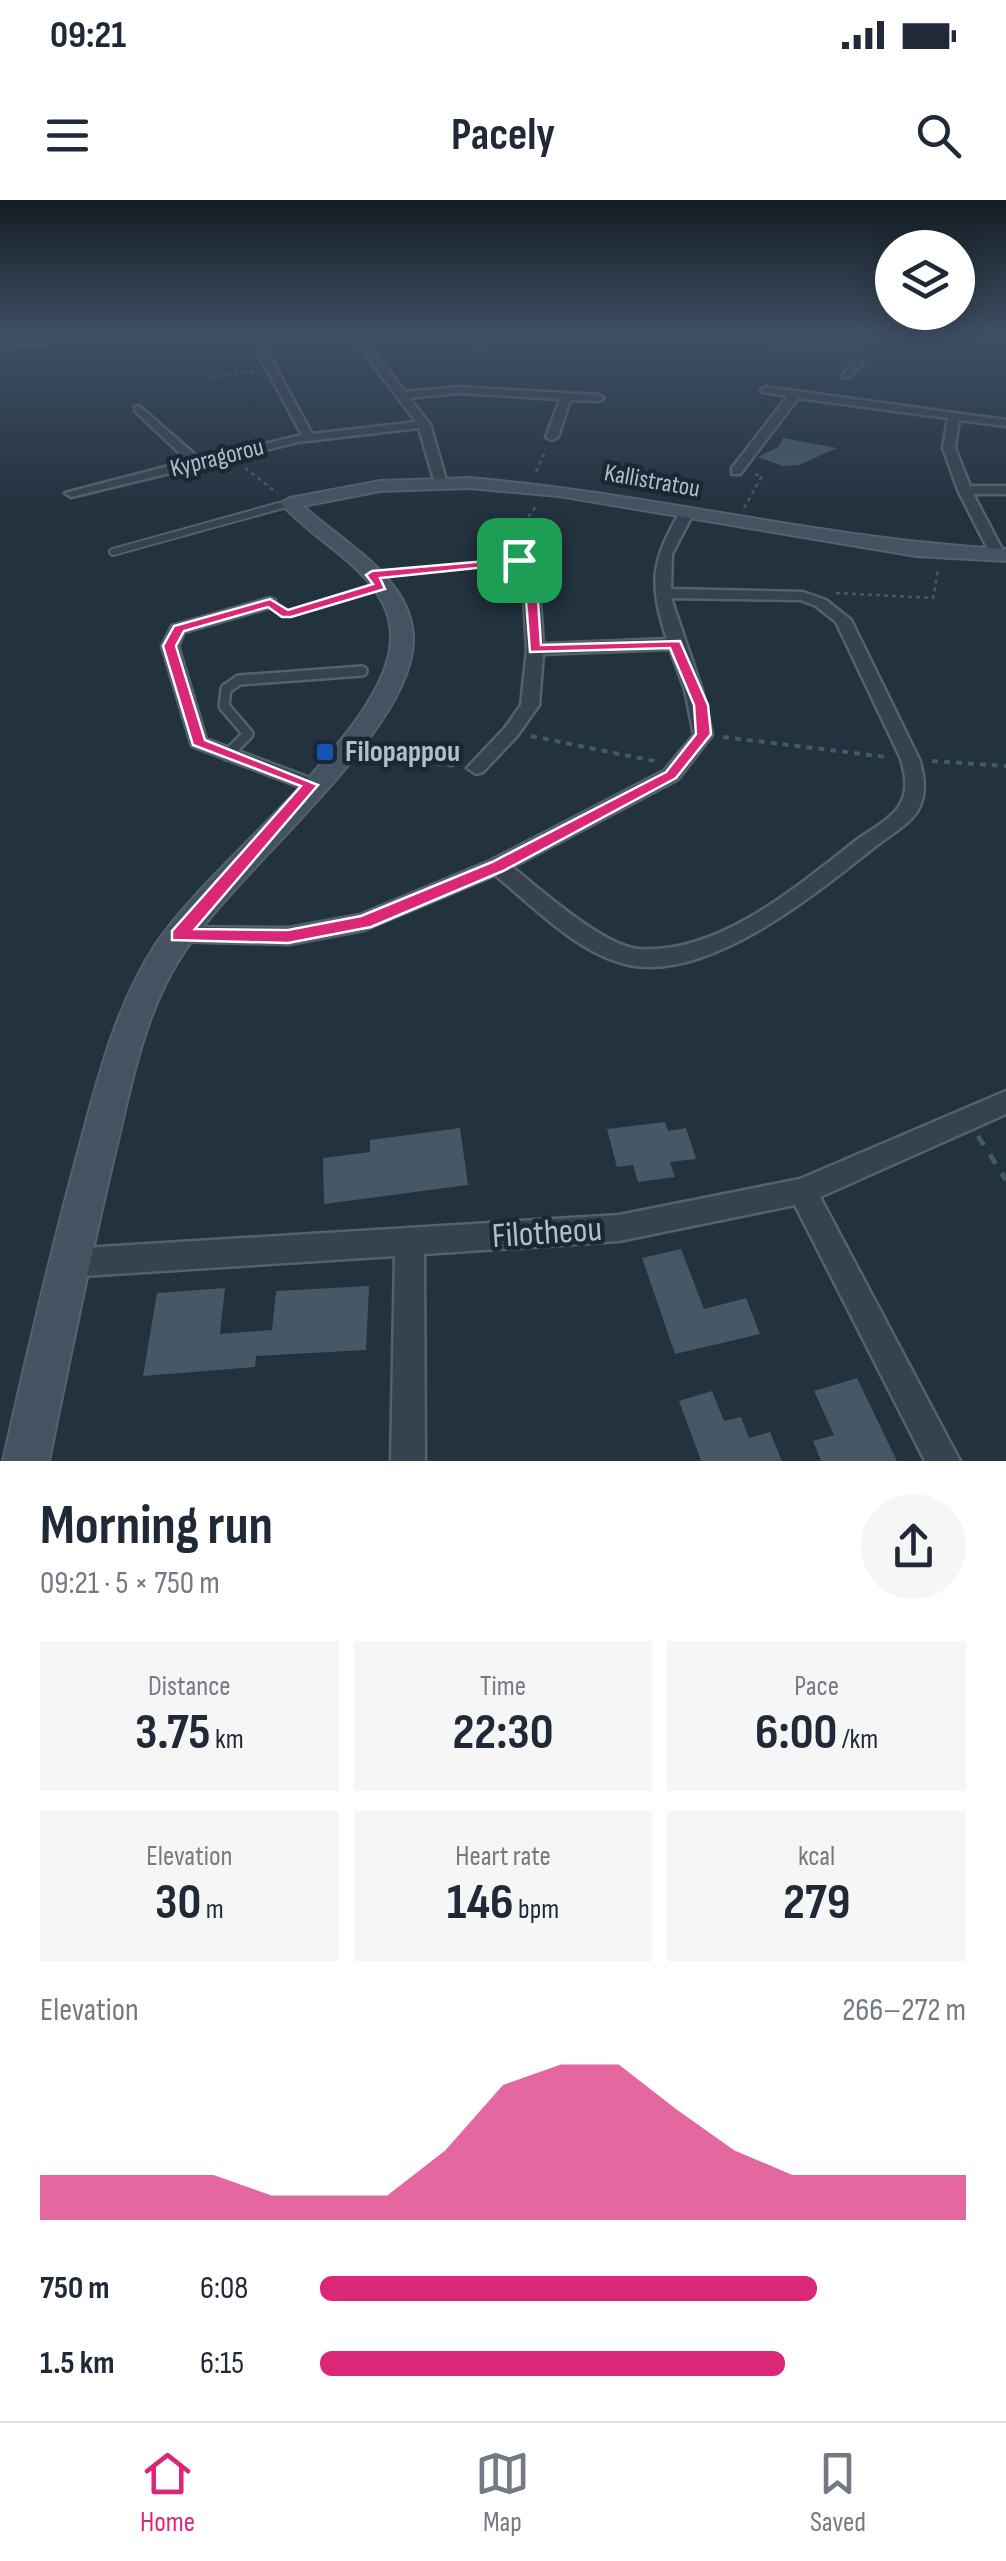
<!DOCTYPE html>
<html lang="en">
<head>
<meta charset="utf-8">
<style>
  :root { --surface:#fff; --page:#f6f6f7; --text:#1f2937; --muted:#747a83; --line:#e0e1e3; --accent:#db2777 }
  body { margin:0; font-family:"Sofia Sans Condensed",sans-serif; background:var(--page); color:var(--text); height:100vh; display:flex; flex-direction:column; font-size:38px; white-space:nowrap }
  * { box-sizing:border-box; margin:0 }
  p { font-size:32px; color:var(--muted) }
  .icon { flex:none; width:55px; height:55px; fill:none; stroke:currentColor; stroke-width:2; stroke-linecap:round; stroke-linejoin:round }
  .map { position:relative; height:1261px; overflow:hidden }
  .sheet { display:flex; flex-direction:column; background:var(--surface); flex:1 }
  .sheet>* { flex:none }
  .buttons { position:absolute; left:875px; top:30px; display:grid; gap:20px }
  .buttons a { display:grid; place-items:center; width:100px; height:100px; border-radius:50%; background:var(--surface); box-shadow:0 5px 25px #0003; font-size:50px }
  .pin { position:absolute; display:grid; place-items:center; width:85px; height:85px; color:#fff; margin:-42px; border-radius:20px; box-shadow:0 5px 15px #0006 }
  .round { display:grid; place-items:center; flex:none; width:105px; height:105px; border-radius:52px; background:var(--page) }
  .headline { display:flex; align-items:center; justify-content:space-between; height:170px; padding:0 40px }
  h1 { font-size:55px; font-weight:700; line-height:75px }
  .stats { display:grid; grid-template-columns:repeat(3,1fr); gap:15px; height:170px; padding:10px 40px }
  .stats div { display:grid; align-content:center; border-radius:0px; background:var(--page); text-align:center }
  .stats b { font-size:50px; font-weight:700 }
  .stats small { font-size:28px; font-weight:400 }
  .stats p { font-size:28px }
  .chart { height:280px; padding:20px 40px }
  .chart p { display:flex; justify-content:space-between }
  .chart svg { width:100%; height:180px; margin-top:10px; fill:var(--accent); opacity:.7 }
  ul { padding:0 40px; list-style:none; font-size:32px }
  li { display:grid; grid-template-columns:160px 120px 1fr; align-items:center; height:75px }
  li i { height:25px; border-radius:12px; background:var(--accent) }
  .status { display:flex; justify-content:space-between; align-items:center; height:70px; padding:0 50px; background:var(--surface); direction:ltr }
  .status svg { height:28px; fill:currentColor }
  header { display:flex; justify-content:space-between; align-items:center; height:130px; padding:0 40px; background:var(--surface); font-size:45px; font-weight:700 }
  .menu { display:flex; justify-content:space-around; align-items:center; height:140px; border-top:2px solid var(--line); background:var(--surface); font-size:28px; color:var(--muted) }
  .menu a { display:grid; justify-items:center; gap:5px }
  .menu .active { color:var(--accent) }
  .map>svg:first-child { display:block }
</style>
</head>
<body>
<div class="status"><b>09:21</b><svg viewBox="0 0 49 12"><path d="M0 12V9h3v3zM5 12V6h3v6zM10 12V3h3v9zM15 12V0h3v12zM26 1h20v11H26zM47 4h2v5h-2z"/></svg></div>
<header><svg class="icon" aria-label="menu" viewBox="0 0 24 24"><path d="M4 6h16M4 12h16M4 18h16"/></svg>Pacely<svg class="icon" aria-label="search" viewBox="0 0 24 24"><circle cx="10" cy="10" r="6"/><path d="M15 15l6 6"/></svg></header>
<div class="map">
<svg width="1006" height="1261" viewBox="0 0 1006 1261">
  <rect width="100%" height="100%" fill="#22323f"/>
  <!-- building -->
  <path fill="#465865" d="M783,238L837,248L799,265L783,266L758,257L778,247Z
    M665,922L668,931L686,928L696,959L670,962L675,977L638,982L633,965L617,967L607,929Z
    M460,928L468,985L324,1004L323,958L370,952V940Z
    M681,1049L704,1109L746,1098L760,1134L675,1154L642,1058Z
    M369,1086L366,1150L256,1156L255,1167L143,1176L157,1093L225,1088L220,1134L272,1130L276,1091Z
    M857,1178L897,1261H821L813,1241L834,1235L814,1191Z
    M712,1191L724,1221L741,1217L749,1238L770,1232L782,1261H701L679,1201Z"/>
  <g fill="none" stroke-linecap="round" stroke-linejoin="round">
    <!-- lane-far1 casing -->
    <g stroke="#54616d" stroke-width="10">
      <path id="lane-far1" d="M113,352L290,303"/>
    </g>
    <!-- lane casing -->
    <g stroke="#54616d" stroke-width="14">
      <path id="lane" d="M227,555L248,534L224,506L226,489L239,480L362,471"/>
    </g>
    <!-- street casing -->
    <g stroke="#54616d" stroke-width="5">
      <path id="street" d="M107,135H159L0,147V141Z
        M351,135H361L405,192L458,187L599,195L604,198L599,201L570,200L558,237L552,240L546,237L560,199L458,193L409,198L430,224L446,280L440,284L434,280L419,228L298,242L71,297L65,293L188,261L135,211V207L139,206L200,259L302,235L258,153L263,150L268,153L312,234L416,222Z
        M468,135H478L486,150H480Z
        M551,135H561L565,142L557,144Z
        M865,135H876L854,149L773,147L768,144L773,141L852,143Z
        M854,160L863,162L850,177H842Z
        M766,187L1006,220V226L959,220L955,248L970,286H1006V294H973L1005,355L1003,358L991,355L958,290L943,248L948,218L798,198L740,274H732V268L788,196L762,192L761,190Z
        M687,308L694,312L672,354L671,389L803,392L826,400L851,420L919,559C925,578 928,599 913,617C902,629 884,639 871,650C813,696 713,777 635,766C582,758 535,708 495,675L364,730L289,744L170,741L167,735L170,729L178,727L289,728L360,715L490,661L664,571L694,535L685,490L670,449L543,454L539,505L517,536L483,572L476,574L467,568L505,528L521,505L527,449L524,400L504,342L506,339L518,342L540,400L543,444L667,439C649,384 651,362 680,312ZM671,398L801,400L816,406L836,422L901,559C906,576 909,594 897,609C887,622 867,632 854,642C795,688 719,754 639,749C604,747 540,689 512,667L678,579L712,535L702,490Z
        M270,398L275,400V406L184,432L178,446L206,539L318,581L321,585L318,589L311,591L192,546L162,446L172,426Z
        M1006,891V914L820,997L960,1261H925L795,1005L619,1041L424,1054L425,1261H391L395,1056L67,1077L57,1073L52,1063L57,1053L67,1049L619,1015L800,979Z"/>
    </g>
    <!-- secondary casing -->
    <g stroke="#54616d" stroke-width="4">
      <path id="secondary" d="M469,278C650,293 825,340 1006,349V361L916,356L559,296L469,288L380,291L303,306C343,343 416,380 413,443C409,537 230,674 177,763C143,819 131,886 116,949C91,1053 70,1157 49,1261H3C26,1158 50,1055 78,952C97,882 114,810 154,747C208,663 387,532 391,440C394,376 316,345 281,303L290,298L380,281Z"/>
    </g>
    <!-- path-far2 -->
    <path stroke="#425c5c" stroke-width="2.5" stroke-dasharray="4 4" stroke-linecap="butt" d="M493,142H544
      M279,147L344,140
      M211,177L257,171
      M245,268L277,293
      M536,272L546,249
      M744,308L762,276L754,274
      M519,330L537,305
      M394,373L499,362
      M836,393L933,398L938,370
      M285,413L362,392"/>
    <!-- path-far1 -->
    <path stroke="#425c5c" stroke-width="4" stroke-dasharray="6 6" stroke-linecap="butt" d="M531,536L659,562
      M723,537L887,557
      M379,544L438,564L456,566
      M932,561L1006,566"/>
    <!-- path -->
    <path stroke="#425c5c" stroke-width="5" stroke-dasharray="11 11" stroke-linecap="butt" d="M978,936L1006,980"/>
    <!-- lane-far1 -->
    <use href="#lane-far1" stroke="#36434f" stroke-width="6"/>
    <!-- lane -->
    <use href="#lane" stroke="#36434f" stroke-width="9"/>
    <!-- street -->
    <use href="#street" fill="#36434f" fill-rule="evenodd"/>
    <!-- secondary -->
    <use href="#secondary" fill="#445362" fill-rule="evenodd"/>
  </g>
  <!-- sky -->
  <linearGradient id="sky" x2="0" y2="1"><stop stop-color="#131c23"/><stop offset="0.43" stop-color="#3e4f63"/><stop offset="1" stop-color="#3e4f63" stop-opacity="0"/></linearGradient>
  <rect width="1006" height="311" fill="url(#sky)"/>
  <!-- route -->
  <path fill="#db2777" stroke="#fff" stroke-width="2.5" fill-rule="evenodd" d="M523,358L538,400L541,445L680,441L708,505L711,534L676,578L503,671L371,727L288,743L172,740V731L301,586L193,545L163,446L174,426L270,399L288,410L373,384L366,375L372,371ZM514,364L526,400L530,452L670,448L694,505L696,534L666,572L492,662L361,716L288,730L195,729L318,585L205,540L176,446L184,431L268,407L282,417H291L385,389L380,378Z"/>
  <!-- markers -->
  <rect fill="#1a4fb4" stroke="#1b2834" stroke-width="4" x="315" y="542" width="20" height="20" rx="5"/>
  <g text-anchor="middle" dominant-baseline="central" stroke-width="9" stroke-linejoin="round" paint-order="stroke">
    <!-- far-street labels -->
    <g font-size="25" fill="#b2beca" stroke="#1b2834">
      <text transform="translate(217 258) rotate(-14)">Kypragorou</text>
      <text transform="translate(652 281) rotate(10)">Kallistratou</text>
    </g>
    <!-- poi labels -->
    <g font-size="30" font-weight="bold" fill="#b2beca" stroke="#1b2834" text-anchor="start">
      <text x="345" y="552">Filopappou</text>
    </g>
    <!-- near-street labels -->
    <g font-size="35" fill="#b2beca" stroke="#1b2834">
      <text transform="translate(547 1033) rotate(-4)">Filotheou</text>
    </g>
  </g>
</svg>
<div class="buttons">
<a><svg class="icon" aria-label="layers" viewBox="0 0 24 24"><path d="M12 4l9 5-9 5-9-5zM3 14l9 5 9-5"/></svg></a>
</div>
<div class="pin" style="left:519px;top:360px;background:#1e9e55"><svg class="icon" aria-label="arrive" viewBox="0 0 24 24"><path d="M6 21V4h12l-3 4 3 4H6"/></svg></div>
</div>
<section class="sheet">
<div class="headline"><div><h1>Morning run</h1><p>09:21 · 5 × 750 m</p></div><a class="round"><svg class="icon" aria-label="share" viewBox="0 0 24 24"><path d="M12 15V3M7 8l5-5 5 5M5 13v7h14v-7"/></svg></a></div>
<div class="stats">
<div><p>Distance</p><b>3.75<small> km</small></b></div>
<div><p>Time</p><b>22:30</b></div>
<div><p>Pace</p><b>6:00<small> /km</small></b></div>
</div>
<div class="stats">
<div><p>Elevation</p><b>30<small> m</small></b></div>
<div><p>Heart rate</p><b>146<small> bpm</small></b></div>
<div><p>kcal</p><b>279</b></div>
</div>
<div class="chart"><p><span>Elevation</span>266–272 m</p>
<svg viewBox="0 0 160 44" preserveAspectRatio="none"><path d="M0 44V33L10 33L20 33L30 33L40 38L50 38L60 38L70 27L80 11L90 6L100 6L110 17L120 27L130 33L140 33L150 33L160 33V44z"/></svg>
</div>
<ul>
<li><b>750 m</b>6:08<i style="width:77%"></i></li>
<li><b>1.5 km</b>6:15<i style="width:72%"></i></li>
</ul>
</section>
<nav class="menu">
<a class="active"><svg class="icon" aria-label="home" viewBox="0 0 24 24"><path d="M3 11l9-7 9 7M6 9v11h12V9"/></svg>Home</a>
<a><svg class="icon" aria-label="map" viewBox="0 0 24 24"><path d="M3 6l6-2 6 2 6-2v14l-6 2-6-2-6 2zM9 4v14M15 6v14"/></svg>Map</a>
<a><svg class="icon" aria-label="saved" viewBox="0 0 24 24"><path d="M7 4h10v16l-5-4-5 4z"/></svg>Saved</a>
</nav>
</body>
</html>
